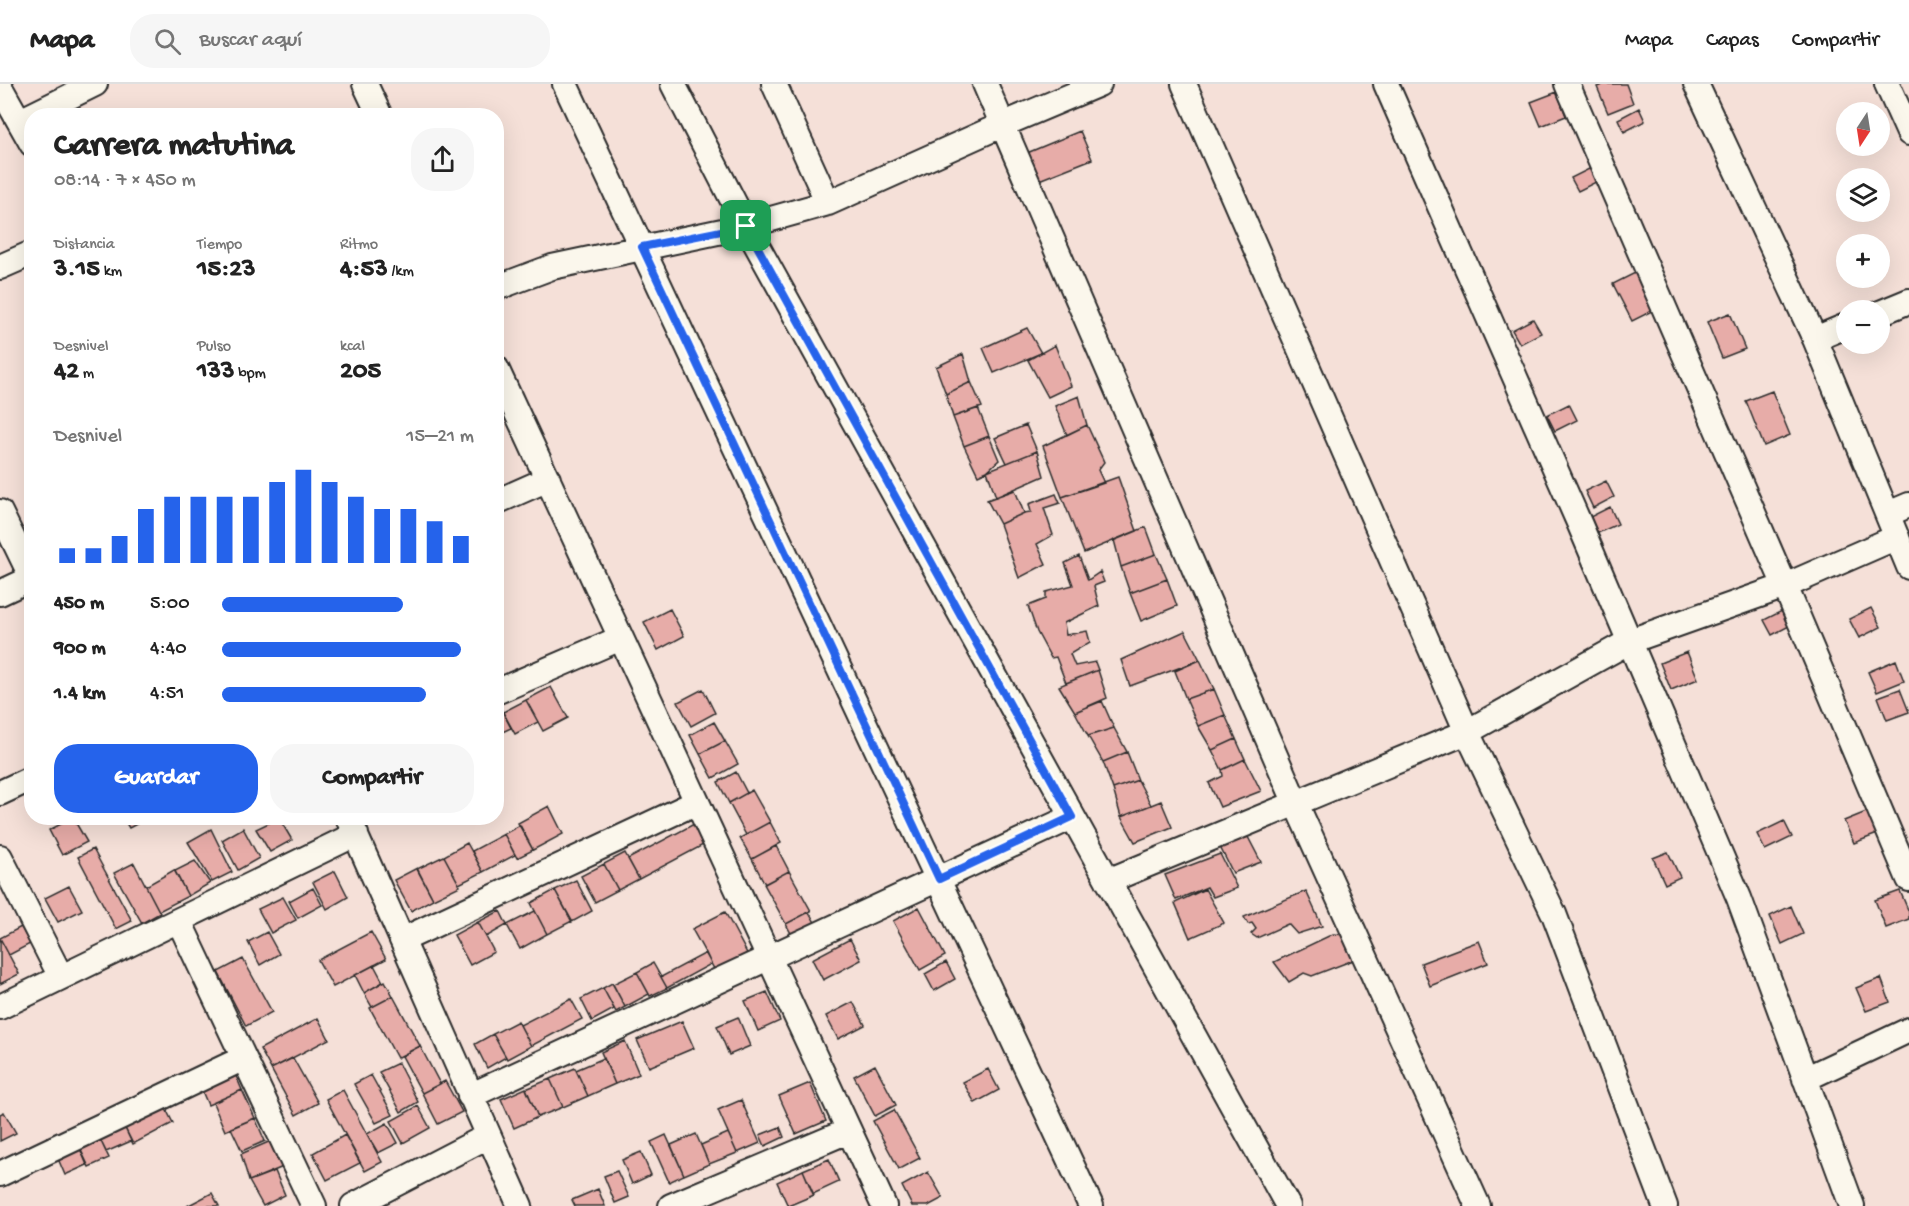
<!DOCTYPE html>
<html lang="es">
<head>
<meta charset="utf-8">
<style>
  :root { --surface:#fff; --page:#f6f6f6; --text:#222; --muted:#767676; --line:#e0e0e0; --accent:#2563eb }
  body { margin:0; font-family:"Gochi Hand",sans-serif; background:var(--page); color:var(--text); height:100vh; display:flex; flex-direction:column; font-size:22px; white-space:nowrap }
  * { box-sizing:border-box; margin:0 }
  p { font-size:20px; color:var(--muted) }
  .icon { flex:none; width:33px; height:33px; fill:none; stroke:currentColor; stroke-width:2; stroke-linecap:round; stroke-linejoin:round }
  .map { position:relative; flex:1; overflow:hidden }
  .drawer { position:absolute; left:24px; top:24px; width:480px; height:717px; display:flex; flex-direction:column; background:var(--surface); border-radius:24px; box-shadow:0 6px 24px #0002 }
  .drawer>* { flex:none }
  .needle { width:39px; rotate:192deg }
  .tools { position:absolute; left:1836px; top:18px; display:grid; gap:12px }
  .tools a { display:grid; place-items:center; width:54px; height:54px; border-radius:50%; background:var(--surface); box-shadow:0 6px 24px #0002; font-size:30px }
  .pin { position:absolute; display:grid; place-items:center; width:51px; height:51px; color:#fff; margin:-26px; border-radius:12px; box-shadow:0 3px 9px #0006 }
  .round { display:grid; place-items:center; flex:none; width:63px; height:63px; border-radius:24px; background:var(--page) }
  .overview { display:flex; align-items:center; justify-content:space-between; height:102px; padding:0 30px }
  h1 { font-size:33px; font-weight:700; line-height:45px }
  .figures { display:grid; grid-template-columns:repeat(3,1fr); gap:9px; height:102px; padding:6px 30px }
  .figures div { display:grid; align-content:center }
  .figures b { font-size:26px; font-weight:700 }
  .figures small { font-size:16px; font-weight:400 }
  .figures p { font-size:16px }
  .chart { height:168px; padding:12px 30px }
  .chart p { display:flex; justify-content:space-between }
  .chart svg { width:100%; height:108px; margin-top:6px; stroke:var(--accent); stroke-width:6 }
  .cta { display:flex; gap:12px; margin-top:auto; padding:12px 30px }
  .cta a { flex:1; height:69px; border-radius:24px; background:var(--accent); color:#fff; font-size:24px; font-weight:700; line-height:69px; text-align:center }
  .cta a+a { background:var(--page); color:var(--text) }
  ul { padding:0 30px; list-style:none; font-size:20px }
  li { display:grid; grid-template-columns:96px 72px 1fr; align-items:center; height:45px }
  li i { height:15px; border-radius:8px; background:var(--accent) }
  header { display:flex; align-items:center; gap:36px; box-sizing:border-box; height:84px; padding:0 30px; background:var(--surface); border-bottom:2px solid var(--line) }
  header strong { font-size:28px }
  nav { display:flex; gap:33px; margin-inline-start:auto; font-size:21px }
  .search { width:420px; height:54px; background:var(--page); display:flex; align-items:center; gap:15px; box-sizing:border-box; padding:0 21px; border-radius:24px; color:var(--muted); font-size:22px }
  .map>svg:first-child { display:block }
</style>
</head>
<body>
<header>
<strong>Mapa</strong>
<div class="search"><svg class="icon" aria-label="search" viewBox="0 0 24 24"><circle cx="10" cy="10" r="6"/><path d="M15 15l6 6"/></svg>Buscar aquí</div>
<nav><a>Mapa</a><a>Capas</a><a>Compartir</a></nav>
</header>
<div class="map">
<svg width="1909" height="1122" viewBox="0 0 1909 1122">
  <rect width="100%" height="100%" fill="#f5e0d8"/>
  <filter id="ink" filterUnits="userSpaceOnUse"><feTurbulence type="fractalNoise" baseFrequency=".0167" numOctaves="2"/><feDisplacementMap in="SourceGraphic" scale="12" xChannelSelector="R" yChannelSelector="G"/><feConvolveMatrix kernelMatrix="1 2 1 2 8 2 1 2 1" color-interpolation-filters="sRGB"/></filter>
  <g filter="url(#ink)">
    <!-- building -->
    <path fill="#e7aca8" stroke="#2b2b2b" stroke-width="1.5" d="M1604,0H1626L1633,19L1608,29L1597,3Z
      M1557,8L1566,32L1541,42L1531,18Z
      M1639,24L1645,37L1624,48L1618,35Z
      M1080,47L1092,75L1039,96L1027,69Z
      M1593,83L1600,96L1578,107L1571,94Z
      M1639,187L1658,224L1632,237L1613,200Z
      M1730,229L1745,265L1722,274L1707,238Z
      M1533,235L1541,249L1520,260L1512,246Z
      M1027,244L1041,269L994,289L983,264Z
      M1055,261L1071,302L1048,313L1028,276Z
      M963,270L971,298L946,310L936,283Z
      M971,298L982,323L953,333L946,310Z
      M1772,307L1790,351L1764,362L1746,317Z
      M1079,312L1087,341L1067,351L1055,322Z
      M1569,320L1577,336L1555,347L1547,331Z
      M978,324L989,352L964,362L953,333Z
      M1026,341L1037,367L1007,379L995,354Z
      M1087,341L1104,378L1098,386L1104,399L1062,413L1043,362Z
      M989,352L999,376L987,387L978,391L964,362Z
      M1037,367L1044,392L996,413L987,387Z
      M1118,393L1137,447L1084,469L1062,413Z
      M1606,397L1614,413L1593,424L1585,407Z
      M1015,406L1024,429L1000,440L987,416Z
      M1056,410L1060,419L1044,424L1053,451L1037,460L1046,480L1019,494L1000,440L1024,429L1031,428L1029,420Z
      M1610,423L1618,440L1598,449L1590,433Z
      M1146,443L1156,470L1121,483L1114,456Z
      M1156,470L1167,495L1130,509L1121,483Z
      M1079,472L1088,496L1100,488L1104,498L1094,502L1099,522L1064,539L1066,551L1087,547L1090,558L1070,570L1075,582L1095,578L1098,586L1066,599L1056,573L1051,574L1037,548L1028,522L1046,515V508L1073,501L1065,479Z
      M1167,495L1177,522L1141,537L1130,509Z
      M1871,524L1881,543L1859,554L1849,535Z
      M670,525L684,552L658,566L644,538Z
      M1786,525L1793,540L1772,551L1764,536Z
      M1185,547L1200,576L1130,602L1121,576Z
      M1687,568L1698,595L1671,606L1660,579Z
      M1200,576L1214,605L1186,615L1175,587Z
      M1896,576L1904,597L1877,608L1868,588Z
      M1098,586L1107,614L1075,628L1059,602Z
      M551,603L568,634L543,647L526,616Z
      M703,605L715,629L691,642L678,618Z
      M1214,605L1225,631L1198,642L1186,615Z
      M1900,605L1909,628L1887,636L1878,613Z
      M526,616L538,638L515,650L503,628Z
      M1102,617L1114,644L1088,652L1075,628Z
      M501,625L511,644L496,651V627Z
      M1225,631L1236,655L1212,666L1198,642Z
      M714,638L725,657L700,670L690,651Z
      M1114,644L1127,668L1103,678L1088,652Z
      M1236,655L1245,675L1222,686L1212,666Z
      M725,657L738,680L713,694L700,670Z
      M1127,668L1138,696L1113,705L1103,678Z
      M1245,675L1261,707L1220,723L1209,699L1223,692L1222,686Z
      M736,688L747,709L729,719L718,698Z
      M1138,696L1151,721L1121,733L1113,705Z
      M752,706L770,738L746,751L729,719Z
      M1161,717L1172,743L1135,758L1121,733Z
      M549,722L563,750L533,766L518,739Z
      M1871,726L1880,749L1854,759L1844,737Z
      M73,734L87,758L62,771L49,746Z
      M123,734H148L129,744Z
      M279,734L292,756L270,768L256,745Z
      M1784,737L1792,753L1765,766L1757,750Z
      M770,738L781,759L752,775L740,754Z
      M694,740L705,760L639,795L628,775Z
      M520,741L533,766L517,774L504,750Z
      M243,744L259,774L238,786L222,756Z
      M211,745L232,788L212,798L188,758Z
      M504,750L515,771L483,788L472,767Z
      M1248,753L1261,778L1233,789L1220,763Z
      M467,759L483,788L459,800L444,772Z
      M776,762L789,787L765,800L752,775Z
      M93,765L132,837L116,845L78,773Z
      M1668,768L1680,793L1665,800L1653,774Z
      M625,769L639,795L618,806L604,780Z
      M1220,770L1237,804L1213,813L1207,803L1176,816L1165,791Z
      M444,772L460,802L433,815L417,785Z
      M195,777L210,799L188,812L175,787Z
      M134,779L160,829L142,839L114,789Z
      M604,780L618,806L595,818L581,792Z
      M417,784L433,815L411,827L394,796Z
      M174,786L188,812L159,827L146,802Z
      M335,787L348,813L327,825L313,798Z
      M789,787L811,827L786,840L764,800Z
      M576,796L592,827L572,838L555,806Z
      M69,802L82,826L58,838L45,814Z
      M313,804L322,821L298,834L289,817Z
      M1205,805L1224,839L1190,854L1175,819Z
      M555,806L572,837L547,850L531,819Z
      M1306,807L1322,842L1297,850L1288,840L1257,854L1251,850L1256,845L1252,839L1248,840L1244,833Z
      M1900,807L1909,828V835L1886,844L1875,816Z
      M283,813L296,836L271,849L258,825Z
      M1791,822L1803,850L1782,860L1770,832Z
      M919,823L945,872L920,886L893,837Z
      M500,827L507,841L486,853L478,838Z
      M535,827L547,850L520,865L507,841Z
      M725,828L750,875L718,892L692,845Z
      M809,828L817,842L794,855L786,840Z
      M478,838L494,868L470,881L454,851Z
      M21,843L30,860L9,871L0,854Z
      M267,848L279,870L260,881L248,858Z
      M371,848L386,875L333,903L318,876Z
      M1333,850L1347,851L1356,875L1312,892L1304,889L1289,898L1274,878Z
      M0,854L19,890L0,900Z
      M850,855L861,876L823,896L812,875Z
      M1479,857L1488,879L1430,902L1421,879Z
      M706,869L711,880L667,904L661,893Z
      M243,875L272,928L246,942L218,888Z
      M946,878L955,895L934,907L925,890Z
      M653,879L667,904L650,912L637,888Z
      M374,881L383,898L364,909L355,891Z
      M637,888L649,910L625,923L613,900Z
      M1881,894L1890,918L1866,927L1856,904Z
      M385,897L393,912L372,923L364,909Z
      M612,899L625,923L616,928L603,904Z
      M603,904L614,925L592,937L581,915Z
      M767,908L780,937L758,947L745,917Z
      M393,912L420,962L397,974L370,924Z
      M571,915L582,935L531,962L520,941Z
      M853,918L865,941L838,955L826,932Z
      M738,933L750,962L729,971L717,942Z
      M318,934L329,955L271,985L260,965Z
      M518,937L531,962L507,975L493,950Z
      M682,937L694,964L649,983L637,956Z
      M493,950L506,973L487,984L475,960Z
      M625,957L639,990L615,1000L601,968Z
      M420,962L440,1000L422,1009L402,972Z
      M293,974L318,1019L296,1031L271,985Z
      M604,974L615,1000L588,1012L576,986Z
      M398,979L418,1018L401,1028L379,988Z
      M875,981L896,1021L875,1032L854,992Z
      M575,984L588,1012L563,1023L550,995Z
      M233,985L242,1006L208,1021L199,1000Z
      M988,985L999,1006L975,1019L963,998Z
      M371,991L393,1031L376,1039L354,1000Z
      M550,995L563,1023L538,1033L526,1005Z
      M445,997L462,1028L438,1040L422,1009Z
      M810,999L826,1037L796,1050L779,1012Z
      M526,1004L538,1033L514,1044L501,1015Z
      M242,1006L255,1034L225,1047L213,1019Z
      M343,1006L382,1078L365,1087L326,1015Z
      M741,1016L760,1059L737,1069L718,1026Z
      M163,1019L173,1039L133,1060L123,1040Z
      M418,1022L430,1044L403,1059L391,1037Z
      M894,1026L920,1074L899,1085L873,1037Z
      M4,1028L16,1049L0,1057V1030Z
      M255,1034L265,1057L242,1067L231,1044Z
      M387,1039L398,1059L378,1069L367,1050Z
      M123,1040L131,1057L106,1068L98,1051Z
      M780,1043L784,1053L765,1062L760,1051Z
      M728,1049L737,1069L709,1080L701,1061Z
      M696,1050L709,1080L684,1091L671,1061Z
      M98,1051L109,1074L89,1083L78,1060Z
      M345,1051L360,1079L327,1096L313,1069Z
      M666,1051L684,1091L669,1098L651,1058Z
      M271,1057L283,1083L249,1097L241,1070Z
      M78,1060L87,1081L65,1091L56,1070Z
      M641,1068L651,1091L632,1100L622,1076Z
      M829,1075L839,1098L813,1110L803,1086Z
      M803,1086L814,1111L788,1122L777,1098Z
      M275,1087L285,1111L263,1122L249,1097Z
      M617,1087L629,1113L615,1119L604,1092Z
      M928,1088L943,1114L928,1122H912L902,1102Z
      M598,1105L605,1122H575L572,1116Z
      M212,1109L219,1122H187Z"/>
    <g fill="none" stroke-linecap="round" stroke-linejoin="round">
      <!-- minor casing -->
      <g stroke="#2b2b2b" stroke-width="28">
        <path id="minor" d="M365,0L380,32
          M565,0L1091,1122
          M673,0L746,142L1288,1122
          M774,0L828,119
          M985,0L1296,720L1478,1122
          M1184,0L1467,648L1554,830L1665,1122
          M1386,0L1580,441L1739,814L1852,1122
          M1567,0L1785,502L1909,795
          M1696,0L1815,255L1909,483
          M1887,0L1909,49
          M0,3L32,60
          M20,37L95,0
          M0,183L32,169
          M496,204L552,183L746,142L828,119L1004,40L1099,0
          M1880,229L1909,217
          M1815,255L1846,242
          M496,284L884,1122
          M496,418L548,395
          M0,428L32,494
          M1888,430L1909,421
          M0,509L32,494
          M496,608L621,554
          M0,709L32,694
          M348,734L520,1122
          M0,773L61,893
          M1108,797L1467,648L1630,557L1785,502L1897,453
          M179,837L314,1122
          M402,856L697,718
          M0,923L356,750
          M1805,995L1909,946
          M470,1012L1072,733
          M0,1090L244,974
          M353,1122L488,1052
          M671,1122L848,1047"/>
      </g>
      <!-- minor -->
      <use href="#minor" stroke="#fbf7ec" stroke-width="24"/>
    </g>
  </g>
  <g fill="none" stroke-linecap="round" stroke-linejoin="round" filter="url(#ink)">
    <!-- route casing -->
    <g stroke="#fff" stroke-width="12">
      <path id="route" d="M746,142L1072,733L939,795L642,163Z"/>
    </g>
    <!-- route -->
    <use href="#route" stroke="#2563eb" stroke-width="8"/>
  </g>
</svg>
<div class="tools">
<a><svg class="needle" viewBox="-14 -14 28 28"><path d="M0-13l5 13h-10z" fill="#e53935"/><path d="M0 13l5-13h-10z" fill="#767676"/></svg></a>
<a><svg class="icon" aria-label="layers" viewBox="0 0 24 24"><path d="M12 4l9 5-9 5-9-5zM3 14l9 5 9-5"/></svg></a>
<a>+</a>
<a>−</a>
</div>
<div class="pin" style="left:746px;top:142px;background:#1e9e55"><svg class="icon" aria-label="arrive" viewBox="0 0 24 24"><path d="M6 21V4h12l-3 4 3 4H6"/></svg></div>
<section class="drawer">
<div class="overview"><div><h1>Carrera matutina</h1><p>08:14 · 7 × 450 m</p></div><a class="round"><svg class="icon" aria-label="share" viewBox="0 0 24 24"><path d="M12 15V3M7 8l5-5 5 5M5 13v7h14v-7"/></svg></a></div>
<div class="figures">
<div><p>Distancia</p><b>3.15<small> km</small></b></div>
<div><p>Tiempo</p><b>15:23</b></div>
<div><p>Ritmo</p><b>4:53<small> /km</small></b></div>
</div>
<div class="figures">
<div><p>Desnivel</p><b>42<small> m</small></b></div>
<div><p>Pulso</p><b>133<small> bpm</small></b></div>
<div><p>kcal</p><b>205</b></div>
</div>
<div class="chart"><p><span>Desnivel</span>15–21 m</p>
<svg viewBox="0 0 160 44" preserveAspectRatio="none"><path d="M5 44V38M15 44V38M25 44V33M35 44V22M45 44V17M55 44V17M65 44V17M75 44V17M85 44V11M95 44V6M105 44V11M115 44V17M125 44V22M135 44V22M145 44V27M155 44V33"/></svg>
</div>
<ul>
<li><b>450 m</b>5:00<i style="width:72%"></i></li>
<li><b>900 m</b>4:40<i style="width:95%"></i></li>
<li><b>1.4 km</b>4:51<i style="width:81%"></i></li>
</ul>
<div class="cta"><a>Guardar</a><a>Compartir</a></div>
</section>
</div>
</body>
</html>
